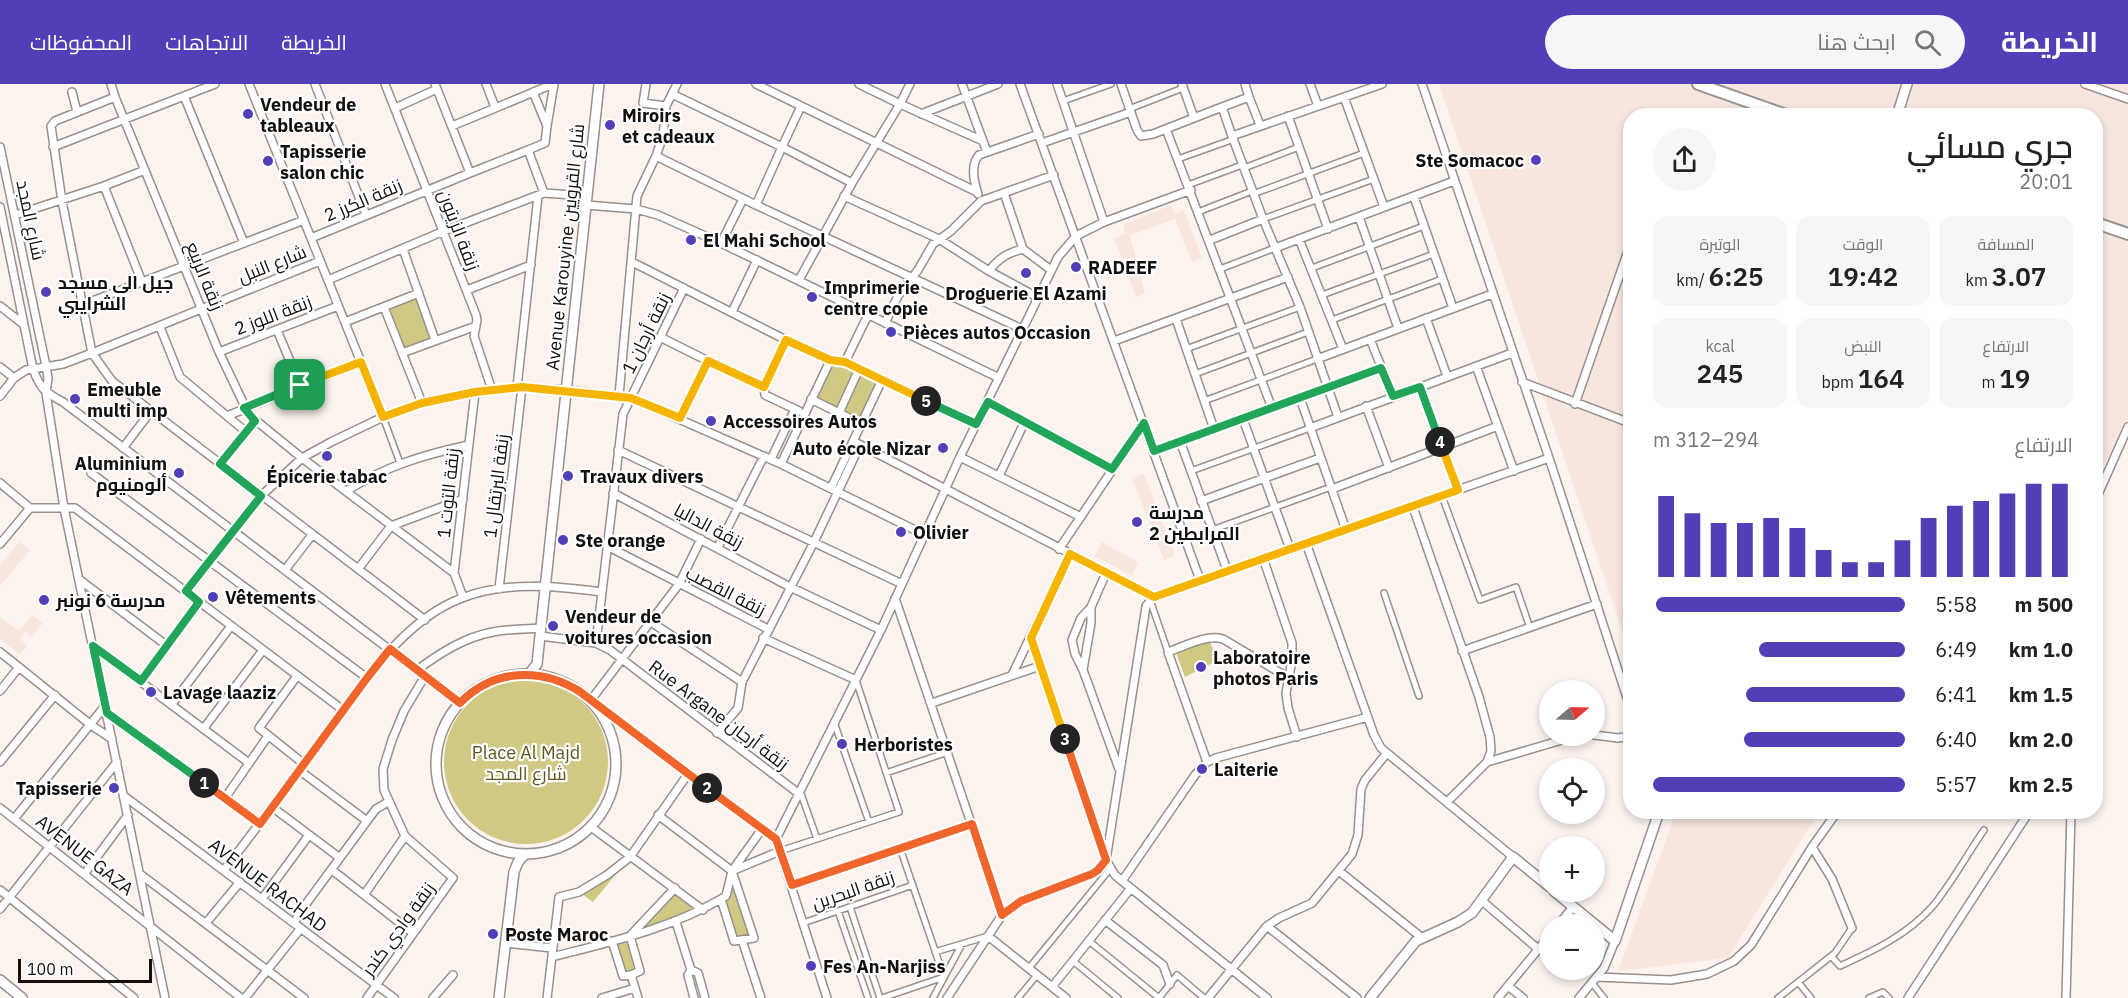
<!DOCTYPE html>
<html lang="ar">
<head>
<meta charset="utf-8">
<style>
  :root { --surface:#fff; --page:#f6f6f6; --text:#222; --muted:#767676; --accent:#503fb6 }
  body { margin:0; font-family:"IBM Plex Sans",Cairo,sans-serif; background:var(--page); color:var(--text); direction:rtl; height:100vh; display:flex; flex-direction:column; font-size:22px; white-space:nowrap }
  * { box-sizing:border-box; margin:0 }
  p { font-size:20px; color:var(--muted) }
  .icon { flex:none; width:33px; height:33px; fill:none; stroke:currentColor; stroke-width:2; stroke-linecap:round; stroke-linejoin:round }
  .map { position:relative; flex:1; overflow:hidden; direction:ltr }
  .drawer { position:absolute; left:1623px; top:24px; width:480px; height:711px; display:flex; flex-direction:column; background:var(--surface); border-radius:24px; box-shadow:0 3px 9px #0003; direction:rtl }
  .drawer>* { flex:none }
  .needle { width:39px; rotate:71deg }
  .fabs { position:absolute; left:1539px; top:596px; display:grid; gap:12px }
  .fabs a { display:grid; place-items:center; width:66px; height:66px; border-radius:50%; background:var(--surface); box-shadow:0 3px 9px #0003; font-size:30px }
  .scale { position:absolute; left:18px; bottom:15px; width:134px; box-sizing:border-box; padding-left:6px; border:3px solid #13100e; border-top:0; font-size:16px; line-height:21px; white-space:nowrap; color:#13100e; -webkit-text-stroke:4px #fff; paint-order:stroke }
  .pin { position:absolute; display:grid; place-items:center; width:51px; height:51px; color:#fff; margin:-26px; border-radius:12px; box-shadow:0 3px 9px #0006 }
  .km { position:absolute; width:30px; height:30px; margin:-15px; border-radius:50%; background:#222; color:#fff; font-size:16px; line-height:30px; text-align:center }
  .round { display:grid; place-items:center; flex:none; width:63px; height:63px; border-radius:32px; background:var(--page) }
  .headline { display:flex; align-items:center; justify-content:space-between; height:102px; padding:0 30px }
  h1 { font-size:33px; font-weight:600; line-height:45px }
  .metrics { display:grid; grid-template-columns:repeat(3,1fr); gap:9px; height:102px; padding:6px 30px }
  .metrics div { display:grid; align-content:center; border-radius:15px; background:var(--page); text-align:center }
  .metrics b { font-size:26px; font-weight:600 }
  .metrics small { font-size:16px; font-weight:400 }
  .metrics p { font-size:16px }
  .chart { height:168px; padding:12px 30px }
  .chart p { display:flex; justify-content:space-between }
  .chart svg { width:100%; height:108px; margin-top:6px; stroke:var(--accent); stroke-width:6 }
  ul { padding:0 30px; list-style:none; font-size:20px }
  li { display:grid; grid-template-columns:96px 72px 1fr; align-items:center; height:45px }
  li i { height:15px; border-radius:8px; background:var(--accent) }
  header { display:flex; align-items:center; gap:36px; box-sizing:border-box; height:84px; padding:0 30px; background:var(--accent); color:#fff }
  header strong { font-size:28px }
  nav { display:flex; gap:33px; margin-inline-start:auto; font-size:21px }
  .search { width:420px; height:54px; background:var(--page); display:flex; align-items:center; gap:15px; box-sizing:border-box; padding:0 21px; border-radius:33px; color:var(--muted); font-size:22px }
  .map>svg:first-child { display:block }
</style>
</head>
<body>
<header>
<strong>الخريطة</strong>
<div class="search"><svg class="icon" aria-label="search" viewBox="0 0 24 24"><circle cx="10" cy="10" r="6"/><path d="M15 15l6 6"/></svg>ابحث هنا</div>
<nav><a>الخريطة</a><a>الاتجاهات</a><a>المحفوظات</a></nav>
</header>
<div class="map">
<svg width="2128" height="914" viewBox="0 0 2128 914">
  <rect width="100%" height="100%" fill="#fcf3ee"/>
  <!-- built -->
  <path fill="#f7e6dd" d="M1439,0H2128V345L2096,390V32H1630V570Z
    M1171,121L1174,130L1184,126L1202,174L1192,178L1175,135L1130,151L1145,210L1136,213L1114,154L1125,150L1123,141Z
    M1144,390L1175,471L1164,476L1132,394Z
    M19,458L30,466L0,502V481Z
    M1102,458L1138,478L1132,492L1095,472Z
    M32,531L43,539L31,553L25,548L20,555L27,561L20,571L0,555V533L16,545L21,544Z
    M1676,728H1819L1728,874L1618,887Z"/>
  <!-- green -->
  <path fill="#d0c983" d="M419,211L435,256L402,268L385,225Z
    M830,277L845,278L882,296L861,340L811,315Z
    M1208,554L1218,576L1185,593L1175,566Z
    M444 678a82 82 0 1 1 164 0a82 82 0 1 1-164 0Z
    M630,773L593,818L579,808Z
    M732,787L753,854L734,856L724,814Z
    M675,807L703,826L631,852L637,889L625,893L612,857L630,852Z"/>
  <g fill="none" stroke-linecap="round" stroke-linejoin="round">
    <!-- pedestrian casing -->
    <g stroke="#99908c" stroke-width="8">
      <path id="pedestrian" d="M1063,17L1111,0
        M1129,25L1183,4
        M1178,75L1234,55
        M1244,84L1299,63
        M1188,101L1242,81
        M1253,110L1364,69
        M1198,128L1252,107
        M1263,135L1374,95
        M1312,184L1424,142
        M1220,185L1275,164
        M1322,211L1434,170
        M1332,236L1442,195
        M1186,265L1300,223
        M1195,290L1308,248
        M1328,304L1381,284
        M1204,317L1317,275
        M383,333L400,379
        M1191,387L1310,344
        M1442,412L1480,516L1516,503L1530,544
        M1212,446L1331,403
        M1384,509L1419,612
        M1150,516L1168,568
        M834,638L869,738
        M886,689L948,668
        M800,707L817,755
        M900,764L944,893
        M780,767L899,728L856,596
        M850,823L880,914
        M838,827L868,914
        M803,839L913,801
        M1089,857L1159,914
        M935,868L988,852
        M1831,872L1840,882C1873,867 1907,851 1932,823C1950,802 1968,769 1984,746
        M1073,877L1118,914
        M1029,884L1110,785
        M1798,898L1811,914
        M1592,899L1604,914
        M882,914L944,893
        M933,914L962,860
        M1018,914L1037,891
        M1159,914L1177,891L1204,914
        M1778,914L1835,869L1852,844
        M1869,914L1883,908L1889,914"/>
    </g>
    <!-- minor casing -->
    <g stroke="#99908c" stroke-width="10">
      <path id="minor" d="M111,0L115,13L219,268L249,331L302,374L454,489
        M249,0L383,333
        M315,0L366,131
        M385,0L476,231L477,236L474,252L492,306
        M435,0L470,89L528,66
        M486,0L495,23
        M646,0L643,19L666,22L677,0
        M756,0L977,108
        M859,0L900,20L910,0
        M962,0L987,68
        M1020,0L1200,496
        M1057,0L1104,138
        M1121,0L1137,46L1141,52L1153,50L1222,23
        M1182,0L1194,34
        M1245,0L1249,13
        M1310,0L1318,22
        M1422,0L1549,374L1630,623
        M2085,0L2128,15
        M72,8L77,28
        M533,8L547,42L545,59L528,66L544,109
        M184,12L244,159
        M115,13L55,37L51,42L62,117L92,269L112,297L425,536
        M1344,13L1384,123
        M666,22L663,52L656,72L756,121L782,63L672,10
        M801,22L782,63L852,99
        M395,24L437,5
        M921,30L998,0
        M1288,32L1328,145
        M1260,41L1249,13L1222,23L1232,52L1382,0
        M452,42L553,0
        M547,42L554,0
        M1166,45L1272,324
        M1232,52L1263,135L1300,223L1338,333
        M1042,59L1131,28
        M0,63L46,282L48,294L46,309L64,424L165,914
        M53,63L215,0
        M104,102L142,198
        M1004,109L1023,165L1051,186
        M978,110C974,98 970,81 979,71L1039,50
        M844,112L939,155L989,187C999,174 1007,169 1023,165
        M1414,113L1453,224
        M586,121L636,125L658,131L721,159L999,294
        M756,121L1022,245
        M0,123L33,285C40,304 44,308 63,318L460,619
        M15,131L104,102L145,86
        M1359,133L1398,244
        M311,154L470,89
        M1299,155L1343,265
        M1210,156L1263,135
        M721,159L743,115
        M1275,164L1454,97
        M403,165L435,256
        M632,178L786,256L830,277L845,278L882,296L831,404
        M989,187L1037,213
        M328,196L444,147L544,109L587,112
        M799,196L852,99L900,20L983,57
        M684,204L623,330L596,559L610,566L798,709
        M467,206L531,181
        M82,221L304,136
        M0,222L23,240
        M384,223L422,319
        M732,228L757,176
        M1426,234L1447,292
        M1176,235L1214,345
        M345,238L419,209
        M885,239L898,212L918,186L933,160L951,147L981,117L1054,91
        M160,243L180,293L245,347
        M277,246L300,301
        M660,253L708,277
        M1370,255L1393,312
        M1114,257L1288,193
        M219,268L338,222
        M402,269L476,242
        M1317,275L1492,210
        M845,278L868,231
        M1476,282L1514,387
        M0,283L14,294
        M859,285L839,329L861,340
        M882,296L976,341
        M1522,298L1630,339
        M517,303L538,112
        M764,303L765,311L799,327
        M1420,303L1458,406
        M0,312L14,294L26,286L63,280L92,269L320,177
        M619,312L637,112L656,72
        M1300,314L1346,446
        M811,315L839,329
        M988,318L1112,385
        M1575,320L1628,167L1630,168
        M1366,322L1389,384
        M227,332L361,278
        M680,334L708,277L764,303L786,256
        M1243,335L1290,465
        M1310,344L1512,269
        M853,357L1154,513
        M1180,357L1227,486
        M123,364L151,327
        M618,366L902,500
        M1154,367L1328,304
        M960,373L1081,433
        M771,375L795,325
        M220,379L255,337
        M781,380L830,277
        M91,389L367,594
        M999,392L1025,337
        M0,399L30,424H75L343,626
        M1332,405L1498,342
        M346,407C387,382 422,371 469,361
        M613,409L790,503L881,546
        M2096,415L2128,343
        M1201,417L1320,374
        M1413,423L1479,613L1490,653L1491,667L1487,678L1447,718
        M1306,459L1374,651L1381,664L1513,773
        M0,460L30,424
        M607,462L768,545
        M718,463L764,372
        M1059,465L1144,339
        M1263,474L1292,559V576L1286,609L1288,624L1297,653
        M358,485L391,442L463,415
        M285,486L312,451
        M1106,489L1091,523L1081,534L1072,556L1075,570L1083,586L1119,685
        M80,496L166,561
        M499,505L522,303
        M186,507L261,412L302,374L331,358L383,333L422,319L475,308L517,303L566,306L631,314L781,380L923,450
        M463,513L454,489L475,308
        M895,514L1002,831
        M651,538L742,598
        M540,552L596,559
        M763,554L856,596
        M1031,554L1106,776L1115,791L1122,797L1267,914
        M93,562L249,679
        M1462,567L1597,520
        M0,568L91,641L112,655
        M417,586C440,569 465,553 493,548C508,545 525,545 541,544
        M1083,586L1091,539V523
        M1012,591L1070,470
        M297,592L259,644L304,680
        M141,597L199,518
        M0,607L19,583
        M594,612L679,500L701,455
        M590,617L776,755
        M932,619L1040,582
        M172,620L231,542
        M107,629L260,740
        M204,644L263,566
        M717,649L738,624L742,598L814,458L860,361
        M1594,651L1618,654L1630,652
        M0,678L55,611
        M1207,678L1168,568C1185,562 1206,550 1223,555L1289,594
        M1487,678L1579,651
        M299,686L367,737
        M124,712L394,914
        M225,714L268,652
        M272,723L340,774
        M0,724L241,914
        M658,731L732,787L754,854L734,857L721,815
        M14,735L105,622
        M591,743L703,826
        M776,755L881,546L960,373L1058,173L1076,152L1104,138L1191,106
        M776,755L827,914
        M1812,763L1832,795L1852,844
        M224,786C257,744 288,701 320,658C357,608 400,537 462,514C506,497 556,502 601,508
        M332,786L413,849
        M732,787L780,767
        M1339,787L1421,853
        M85,789L128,731
        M140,790L304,914
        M1122,797L1195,691L1207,678L1216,674L1368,633
        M792,801L972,740
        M0,806L134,914
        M364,811L405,752
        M262,815L309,751
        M1481,816L1538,865
        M0,825L117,678
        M1105,836L1163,881L1170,900
        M676,838L691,886L698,889L705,914
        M206,839L240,798
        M294,839L303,824L367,737L376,725L388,718
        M1559,840L1573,823
        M1267,842L1357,914
        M988,852L1066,914
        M742,856L761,914
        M612,857L623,892L631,891L638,914
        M505,859L552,864
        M552,873C610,858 669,845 721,815L726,812L732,787L762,745
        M691,886L688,891L694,914
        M631,891L640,887L630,852L675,804
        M1597,893L1671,896L1707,890L1734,877L1751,861L1812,763L1837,728
        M1508,902L1523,914
        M1052,903L1131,804
        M245,914L301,844
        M367,914L453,794L405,752L384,706L383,685L392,656L404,627L425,592
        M433,914L453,891
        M547,914L559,813L579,808L607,791L630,773L688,690
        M602,914L635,904
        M947,914L1002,831L1021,817L1092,790L1098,786L1106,776L1145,529L1146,522L1154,513L1200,496L1549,374
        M1208,914L1267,842L1279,834L1312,819L1352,770L1358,751L1361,705L1365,696L1387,669
        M1498,914L1550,851
        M1579,914L1604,884L1615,857
        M1908,914L2029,728
        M2066,914L2071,728"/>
    </g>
    <!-- tertiary casing -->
    <g stroke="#99908c" stroke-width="12">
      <path id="tertiary" d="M1897,32L1907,0
        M529,590L537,580L599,0
        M436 680a90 90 0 1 1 180 0a90 90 0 1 1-180 0Z
        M1554,807L1615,857L1659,728
        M0,896L22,914
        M499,914L514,788L518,778L525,770
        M1370,914L1416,857L1458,838L1472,829L1513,773L1550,803"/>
    </g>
    <!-- secondary casing -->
    <g stroke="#99908c" stroke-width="14">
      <path id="secondary" d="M1698,0L1789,32
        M2096,139L2128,150"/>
    </g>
    <!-- pedestrian -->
    <use href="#pedestrian" stroke="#fff" stroke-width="5"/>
    <!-- minor -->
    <use href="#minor" stroke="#fff" stroke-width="7"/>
    <!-- tertiary -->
    <use href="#tertiary" stroke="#fff" stroke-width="9"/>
    <!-- secondary -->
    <use href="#secondary" stroke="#fff" stroke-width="10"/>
  </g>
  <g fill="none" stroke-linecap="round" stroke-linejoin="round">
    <!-- split-1 casing -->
    <g stroke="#fff" stroke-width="12">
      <path id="split-1" d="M204,699L107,629L93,562L141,597L199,518L186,507L261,412L220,380L255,337L244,324L300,301"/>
    </g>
    <!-- split-2 casing -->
    <g stroke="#fff" stroke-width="12">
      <path id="split-2" d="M204,699L260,740L367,594L390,565L460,619C493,585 540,583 579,607L707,704"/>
    </g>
    <!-- split-3 casing -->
    <g stroke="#fff" stroke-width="12">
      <path id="split-3" d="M707,704L776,755L792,801L972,740L1002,831L1021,817L1092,790L1098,786L1106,776L1065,655"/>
    </g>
    <!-- split-4 casing -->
    <g stroke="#fff" stroke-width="12">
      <path id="split-4" d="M1065,655L1031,554L1070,470L1154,513L1458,406L1440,358"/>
    </g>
    <!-- split-5 casing -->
    <g stroke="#fff" stroke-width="12">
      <path id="split-5" d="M926,317L976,340L988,318L1112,385L1144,339L1154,367L1381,284L1393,312L1420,303L1440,358"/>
    </g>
    <!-- split-6 casing -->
    <g stroke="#fff" stroke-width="12">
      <path id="split-6" d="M300,301L361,278L383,333L422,319L475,308L522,303L631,314L680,334L708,277L764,303L786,256L830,276L845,278L926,317"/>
    </g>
    <!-- split-1 -->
    <use href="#split-1" stroke="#22a559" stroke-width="8"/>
    <!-- split-2 -->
    <use href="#split-2" stroke="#f0652b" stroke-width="8"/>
    <!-- split-3 -->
    <use href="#split-3" stroke="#f0652b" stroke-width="8"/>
    <!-- split-4 -->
    <use href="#split-4" stroke="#f5b400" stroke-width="8"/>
    <!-- split-5 -->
    <use href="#split-5" stroke="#22a559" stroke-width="8"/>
    <!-- split-6 -->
    <use href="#split-6" stroke="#f5b400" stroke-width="8"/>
  </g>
  <!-- markers -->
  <g fill="#503fb6" stroke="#fff" stroke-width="2">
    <circle cx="248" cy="30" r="6"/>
    <circle cx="610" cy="41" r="6"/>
    <circle cx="1536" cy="76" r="6"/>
    <circle cx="268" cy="77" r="6"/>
    <circle cx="691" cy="156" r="6"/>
    <circle cx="1076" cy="183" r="6"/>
    <circle cx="1026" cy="189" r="6"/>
    <circle cx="46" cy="208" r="6"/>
    <circle cx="812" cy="213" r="6"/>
    <circle cx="891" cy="248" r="6"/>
    <circle cx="75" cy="315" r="6"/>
    <circle cx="711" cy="337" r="6"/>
    <circle cx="943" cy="364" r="6"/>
    <circle cx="327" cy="372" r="6"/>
    <circle cx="179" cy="389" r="6"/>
    <circle cx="568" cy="392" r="6"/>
    <circle cx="1137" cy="438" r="6"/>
    <circle cx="901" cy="448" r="6"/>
    <circle cx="563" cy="456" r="6"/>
    <circle cx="213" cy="513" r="6"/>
    <circle cx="44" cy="516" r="6"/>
    <circle cx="553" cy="542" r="6"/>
    <circle cx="1201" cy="583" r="6"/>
    <circle cx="151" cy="608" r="6"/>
    <circle cx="842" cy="660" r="6"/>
    <circle cx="1202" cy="685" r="6"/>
    <circle cx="114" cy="704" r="6"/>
    <circle cx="493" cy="850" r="6"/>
    <circle cx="811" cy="882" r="6"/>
  </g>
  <g text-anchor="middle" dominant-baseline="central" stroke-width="4.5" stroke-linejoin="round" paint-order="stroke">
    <!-- poi labels -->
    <g font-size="18" font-weight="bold" fill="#13100e" stroke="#fff" text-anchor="start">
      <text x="260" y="20">Vendeur de<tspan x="260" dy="21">tableaux</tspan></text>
      <text x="622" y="31">Miroirs<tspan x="622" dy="21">et cadeaux</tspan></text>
      <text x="280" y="67">Tapisserie<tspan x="280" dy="21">salon chic</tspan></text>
      <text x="1524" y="76" text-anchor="end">Ste Somacoc</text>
      <text x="703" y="156">El Mahi School</text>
      <text x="1088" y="183">RADEEF</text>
      <text x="58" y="198">جيل الي مسجد<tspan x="58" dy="21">الشرايبي</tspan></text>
      <text x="824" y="203">Imprimerie<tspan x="824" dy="21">centre copie</tspan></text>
      <text x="1026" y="209" text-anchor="middle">Droguerie El Azami</text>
      <text x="903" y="248">Pièces autos Occasion</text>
      <text x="87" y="305">Emeuble<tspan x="87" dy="21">multi imp</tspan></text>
      <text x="723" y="337">Accessoires Autos</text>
      <text x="931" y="364" text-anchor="end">Auto école Nizar</text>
      <text x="167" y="379" text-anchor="end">Aluminium<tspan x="167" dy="21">ألومنيوم</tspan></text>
      <text x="327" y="392" text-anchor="middle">Épicerie tabac</text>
      <text x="580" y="392">Travaux divers</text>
      <text x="1149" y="428">مدرسة<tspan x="1149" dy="21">المرابطين 2</tspan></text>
      <text x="913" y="448">Olivier</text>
      <text x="575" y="456">Ste orange</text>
      <text x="225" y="513">Vêtements</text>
      <text x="56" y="516">مدرسة 6 نونبر</text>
      <text x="565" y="532">Vendeur de<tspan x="565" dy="21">voitures occasion</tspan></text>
      <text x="1213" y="573">Laboratoire<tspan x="1213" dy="21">photos Paris</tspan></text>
      <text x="163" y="608">Lavage laaziz</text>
      <text x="854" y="660">Herboristes</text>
      <text x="1214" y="685">Laiterie</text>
      <text x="102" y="704" text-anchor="end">Tapisserie</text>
      <text x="505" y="850">Poste Maroc</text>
      <text x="823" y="882">Fes An-Narjiss</text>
    </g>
    <!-- street labels -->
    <g font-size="18" fill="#13100e" stroke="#fff">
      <text transform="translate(363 116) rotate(-23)">زنقة الكرز 2</text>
      <text transform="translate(31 136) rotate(78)">شارع المجد</text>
      <text transform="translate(459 146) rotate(69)">زنقة الزيتون</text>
      <text transform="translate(565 163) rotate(-84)">Avenue Karouyine شارع القرويين</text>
      <text transform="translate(272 180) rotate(-22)">شارع النبل</text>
      <text transform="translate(205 192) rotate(68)">زنقة الربيع</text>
      <text transform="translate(273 231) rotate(-21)">زنقة اللوز 2</text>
      <text transform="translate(646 249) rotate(-64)">زنقة أرجان 1</text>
      <text transform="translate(496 402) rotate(-83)">زنقة البرتقال 1</text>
      <text transform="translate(448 409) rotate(-84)">زنقة التوت 1</text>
      <text transform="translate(709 442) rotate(28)">زنقة الداليا</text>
      <text transform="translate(726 507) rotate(27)">زنقة القصب</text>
      <text transform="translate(719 631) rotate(37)">Rue Argane زنقة أرجان</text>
      <text transform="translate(85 771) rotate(38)">AVENUE GAZA</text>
      <text transform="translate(268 801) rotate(37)">AVENUE RACHAD</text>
      <text transform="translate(853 806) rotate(-19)">زنقة البحرين</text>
      <text transform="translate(398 845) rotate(-54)">زنقة وادي كندر</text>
    </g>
    <!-- park labels -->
    <g font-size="18" fill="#5e5820" stroke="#fff">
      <text x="526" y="668">Place Al Majd<tspan x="526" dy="21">شارع المجد</tspan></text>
    </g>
  </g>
</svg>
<div class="fabs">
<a><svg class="needle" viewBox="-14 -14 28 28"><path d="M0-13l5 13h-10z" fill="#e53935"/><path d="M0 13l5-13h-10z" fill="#767676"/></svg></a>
<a><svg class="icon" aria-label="locate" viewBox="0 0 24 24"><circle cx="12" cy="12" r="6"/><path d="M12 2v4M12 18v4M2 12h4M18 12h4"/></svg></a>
<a>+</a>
<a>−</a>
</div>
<div class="scale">100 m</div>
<div class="pin" style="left:300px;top:301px;background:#1e9e55"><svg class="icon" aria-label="arrive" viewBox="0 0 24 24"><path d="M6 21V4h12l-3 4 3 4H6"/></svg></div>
<b class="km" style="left:204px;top:699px">1</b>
<b class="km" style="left:707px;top:704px">2</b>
<b class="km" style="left:1065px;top:655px">3</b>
<b class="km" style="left:1440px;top:358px">4</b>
<b class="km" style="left:926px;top:317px">5</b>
<section class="drawer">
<div class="headline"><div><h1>جري مسائي</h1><p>20:01</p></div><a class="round"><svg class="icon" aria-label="share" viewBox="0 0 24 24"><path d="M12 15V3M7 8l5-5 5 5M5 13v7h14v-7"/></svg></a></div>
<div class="metrics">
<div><p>المسافة</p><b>3.07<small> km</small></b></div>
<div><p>الوقت</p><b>19:42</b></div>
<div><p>الوتيرة</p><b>6:25<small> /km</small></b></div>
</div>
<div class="metrics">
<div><p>الارتفاع</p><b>19<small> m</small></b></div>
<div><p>النبض</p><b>164<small> bpm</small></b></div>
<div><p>kcal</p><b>245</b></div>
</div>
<div class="chart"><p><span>الارتفاع</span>294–312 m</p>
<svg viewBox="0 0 160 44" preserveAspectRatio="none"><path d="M5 44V11M15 44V18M25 44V22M35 44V22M45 44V20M55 44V24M65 44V33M75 44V38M85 44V38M95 44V29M105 44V20M115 44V15M125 44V13M135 44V10M145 44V6M155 44V6"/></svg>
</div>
<ul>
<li><b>500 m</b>5:58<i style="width:99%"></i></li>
<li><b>1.0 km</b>6:49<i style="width:58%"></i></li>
<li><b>1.5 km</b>6:41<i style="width:63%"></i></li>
<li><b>2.0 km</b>6:40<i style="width:64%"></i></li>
<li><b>2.5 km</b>5:57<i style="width:100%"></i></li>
</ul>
</section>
</div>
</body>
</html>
